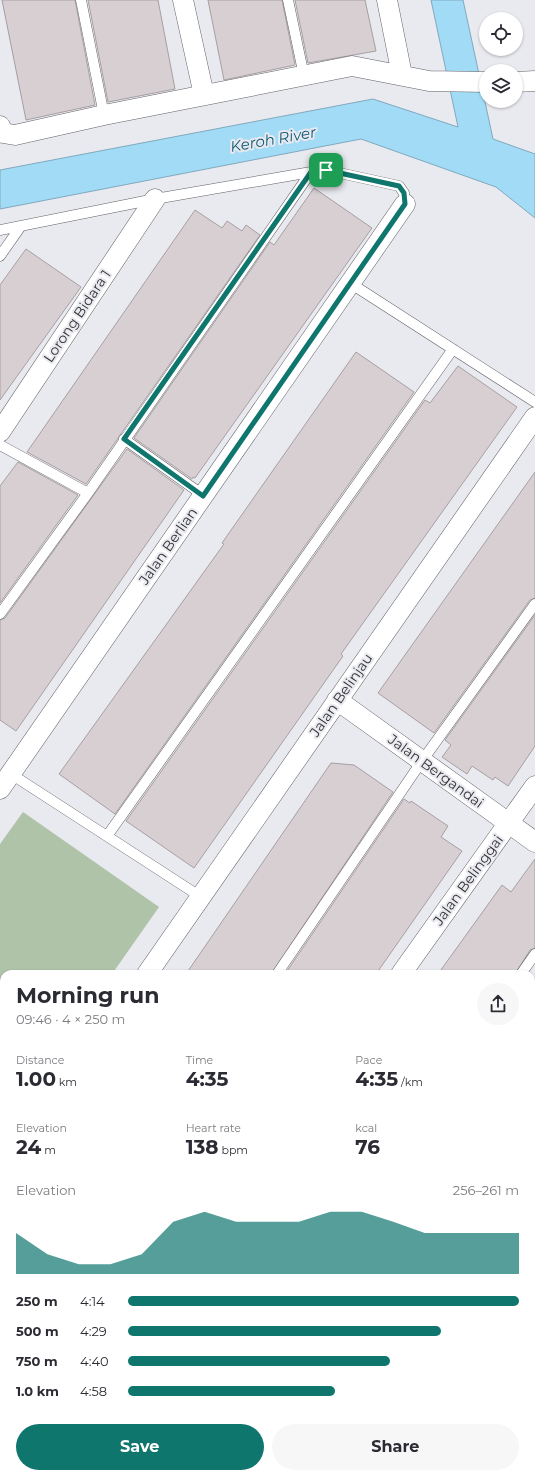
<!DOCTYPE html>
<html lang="en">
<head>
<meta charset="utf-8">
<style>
  :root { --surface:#fff; --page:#f7f7f7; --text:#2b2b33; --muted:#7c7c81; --accent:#0f766e }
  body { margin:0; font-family:Montserrat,sans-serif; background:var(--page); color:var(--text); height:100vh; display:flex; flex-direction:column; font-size:15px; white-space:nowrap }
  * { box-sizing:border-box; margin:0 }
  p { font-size:13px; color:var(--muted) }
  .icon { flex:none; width:22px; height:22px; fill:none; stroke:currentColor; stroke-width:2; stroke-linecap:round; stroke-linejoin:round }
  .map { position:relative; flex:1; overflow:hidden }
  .details { position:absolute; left:0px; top:970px; width:535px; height:508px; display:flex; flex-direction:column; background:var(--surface); border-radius:12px 12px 0 0; box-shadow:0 1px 3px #0004 }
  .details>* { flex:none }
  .buttons { position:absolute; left:479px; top:12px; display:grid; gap:8px }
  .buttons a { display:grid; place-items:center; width:44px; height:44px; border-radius:50%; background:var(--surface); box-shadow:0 1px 3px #0004; font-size:20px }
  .pin { position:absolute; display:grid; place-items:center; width:34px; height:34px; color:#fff; margin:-17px; border-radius:8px; box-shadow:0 2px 6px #0006 }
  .round { display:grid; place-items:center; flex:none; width:42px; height:42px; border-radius:21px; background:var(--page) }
  .summary { display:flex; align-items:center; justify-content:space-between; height:68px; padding:0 16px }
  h1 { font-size:22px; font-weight:700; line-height:30px }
  .figures { display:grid; grid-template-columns:repeat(3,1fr); gap:6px; height:68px; padding:4px 16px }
  .figures div { display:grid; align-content:center }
  .figures b { font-size:20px; font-weight:700 }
  .figures small { font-size:11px; font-weight:400 }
  .figures p { font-size:11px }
  .chart { height:112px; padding:8px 16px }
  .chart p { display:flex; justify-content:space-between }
  .chart svg { width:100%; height:72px; margin-top:4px; fill:var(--accent); opacity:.7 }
  .primary-button { display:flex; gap:8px; margin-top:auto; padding:8px 16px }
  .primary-button a { flex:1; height:46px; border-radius:24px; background:var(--accent); color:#fff; font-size:16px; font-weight:700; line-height:46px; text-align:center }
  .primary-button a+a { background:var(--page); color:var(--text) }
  ul { padding:0 16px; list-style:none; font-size:13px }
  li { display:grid; grid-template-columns:64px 48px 1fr; align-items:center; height:30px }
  li i { height:10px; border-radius:5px; background:var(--accent) }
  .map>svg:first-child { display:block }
</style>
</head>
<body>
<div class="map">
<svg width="535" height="1478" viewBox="0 0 535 1478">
  <rect width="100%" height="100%" fill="#e9e9f0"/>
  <!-- green -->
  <path fill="#afc3a9" d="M23,812L159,907L112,974H4V1125L0,1130V844Z"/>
  <!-- water -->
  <path fill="#a1dbf6" stroke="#80a9bd" d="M431,0H463L493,139L535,154V218L496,187L361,139L0,209V170L373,99L458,127Z"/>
  <!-- building -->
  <path fill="#d7cfd2" stroke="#a79fa1" d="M2,0H75L95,105L26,120Z
    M88,0H158L175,89L108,102Z
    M208,0H282L295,65L224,80Z
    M295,0H365L376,51L308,63Z
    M314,188L372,228L195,478L193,477L192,479L134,438L270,242L274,245Z
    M195,210L222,228L227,221L242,231L246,225L260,235L86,484L27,452Z
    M26,249L81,287L0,400V285Z
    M356,352L414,392L115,814L59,774L224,544L222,543Z
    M458,366L517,407L341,654L343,656L194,868L126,821L425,400L430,403Z
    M127,449L184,490L16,731L0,720V620L5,618Z
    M18,462L78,495L0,603V486Z
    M535,472V598L530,600L434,733L378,693Z
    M535,615V746L508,786L495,777L493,780L472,766L467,774L442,757L451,745L445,740Z
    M331,763L354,765L393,792L271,974H186Z
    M404,799L410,803L411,801L448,826L441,837L462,851L376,974H285Z
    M535,859V948L530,950L515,974H438L502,885L511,892Z"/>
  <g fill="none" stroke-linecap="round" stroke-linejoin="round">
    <!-- service casing -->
    <g stroke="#626268" stroke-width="11">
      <path id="service" d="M81,0L104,115
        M288,0L304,76
        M0,230L155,199L311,172L326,170L399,186L404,193L405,204
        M0,256L21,226
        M350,283L535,402
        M124,439L203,495
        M0,445L88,493
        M0,614L88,493L311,172
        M11,774L201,897
        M107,836L453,349
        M277,974L422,761L535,604
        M521,974L535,954
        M531,1116L535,1118
        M531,1327L535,1321
        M482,1474L488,1478"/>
    </g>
    <!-- minor casing -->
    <g stroke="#626268" stroke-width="21">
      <path id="minor" d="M183,0L204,95
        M387,0L402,75
        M516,82L535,81
        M0,126L3,133L15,135L104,115L352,66L429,81L486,82
        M0,432L155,199
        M337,700L535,842
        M0,789L405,204
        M147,974L535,417
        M401,974L535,786
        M531,1145L535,1139
        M0,1182L4,1177
        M0,1267L4,1270
        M531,1395L535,1399
        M300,1474L305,1478"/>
    </g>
    <!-- secondary casing -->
    <g stroke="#626268" stroke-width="23">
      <path id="secondary" d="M0,1399L4,1402
        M102,1474L107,1478"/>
    </g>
    <!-- service -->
    <use href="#service" stroke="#fff" stroke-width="10"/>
    <!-- minor -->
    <use href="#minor" stroke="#fff" stroke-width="20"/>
    <!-- secondary -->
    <use href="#secondary" stroke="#fff" stroke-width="22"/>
  </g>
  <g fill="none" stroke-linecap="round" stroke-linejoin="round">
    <!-- route casing -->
    <g stroke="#fff" stroke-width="8">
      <path id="route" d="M326,170L399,186L404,193L405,204L203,496L124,439L311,172Z"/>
    </g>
    <!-- route -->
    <use href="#route" stroke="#0f766e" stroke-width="5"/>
  </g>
  <g text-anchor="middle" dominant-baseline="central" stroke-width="4" stroke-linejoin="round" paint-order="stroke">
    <!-- street labels -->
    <g font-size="14" fill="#343437" stroke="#e9e9f0">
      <text transform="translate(77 316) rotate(-56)">Lorong Bidara 1</text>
      <text transform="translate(168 546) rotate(-55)">Jalan Berlian</text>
      <text transform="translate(341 695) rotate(-55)">Jalan Belinjau</text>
      <text transform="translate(436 771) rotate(36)">Jalan Bergandai</text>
      <text transform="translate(468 880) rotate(-54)">Jalan Belinggai</text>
    </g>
    <!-- water labels -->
    <g font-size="15" font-style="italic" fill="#105a75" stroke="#e9e9f0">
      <text transform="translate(273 139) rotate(-10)">Keroh River</text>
    </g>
  </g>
</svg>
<div class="buttons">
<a><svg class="icon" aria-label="locate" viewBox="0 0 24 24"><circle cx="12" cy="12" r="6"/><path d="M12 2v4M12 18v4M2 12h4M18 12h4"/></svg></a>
<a><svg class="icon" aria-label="layers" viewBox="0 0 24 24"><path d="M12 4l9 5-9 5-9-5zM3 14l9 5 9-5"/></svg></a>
</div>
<div class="pin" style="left:326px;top:170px;background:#1e9e55"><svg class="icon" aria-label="arrive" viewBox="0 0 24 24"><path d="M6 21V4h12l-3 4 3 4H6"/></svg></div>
<section class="details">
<div class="summary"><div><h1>Morning run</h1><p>09:46 · 4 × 250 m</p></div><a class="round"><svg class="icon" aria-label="share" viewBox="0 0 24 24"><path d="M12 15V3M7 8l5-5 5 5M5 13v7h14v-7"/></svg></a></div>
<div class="figures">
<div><p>Distance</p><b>1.00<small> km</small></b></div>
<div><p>Time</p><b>4:35</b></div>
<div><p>Pace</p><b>4:35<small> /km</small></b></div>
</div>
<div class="figures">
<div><p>Elevation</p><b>24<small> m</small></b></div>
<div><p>Heart rate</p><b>138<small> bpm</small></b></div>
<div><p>kcal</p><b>76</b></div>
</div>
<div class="chart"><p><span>Elevation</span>256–261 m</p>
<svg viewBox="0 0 160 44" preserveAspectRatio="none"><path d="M0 44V19L10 32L20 38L30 38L40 32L50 12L60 6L70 12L80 12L90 12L100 6L110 6L120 12L130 19L140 19L150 19L160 19V44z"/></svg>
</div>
<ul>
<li><b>250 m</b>4:14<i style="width:100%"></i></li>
<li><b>500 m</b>4:29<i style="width:80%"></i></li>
<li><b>750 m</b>4:40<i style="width:67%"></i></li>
<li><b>1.0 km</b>4:58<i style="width:53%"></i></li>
</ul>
<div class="primary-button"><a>Save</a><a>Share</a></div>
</section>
</div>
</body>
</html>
